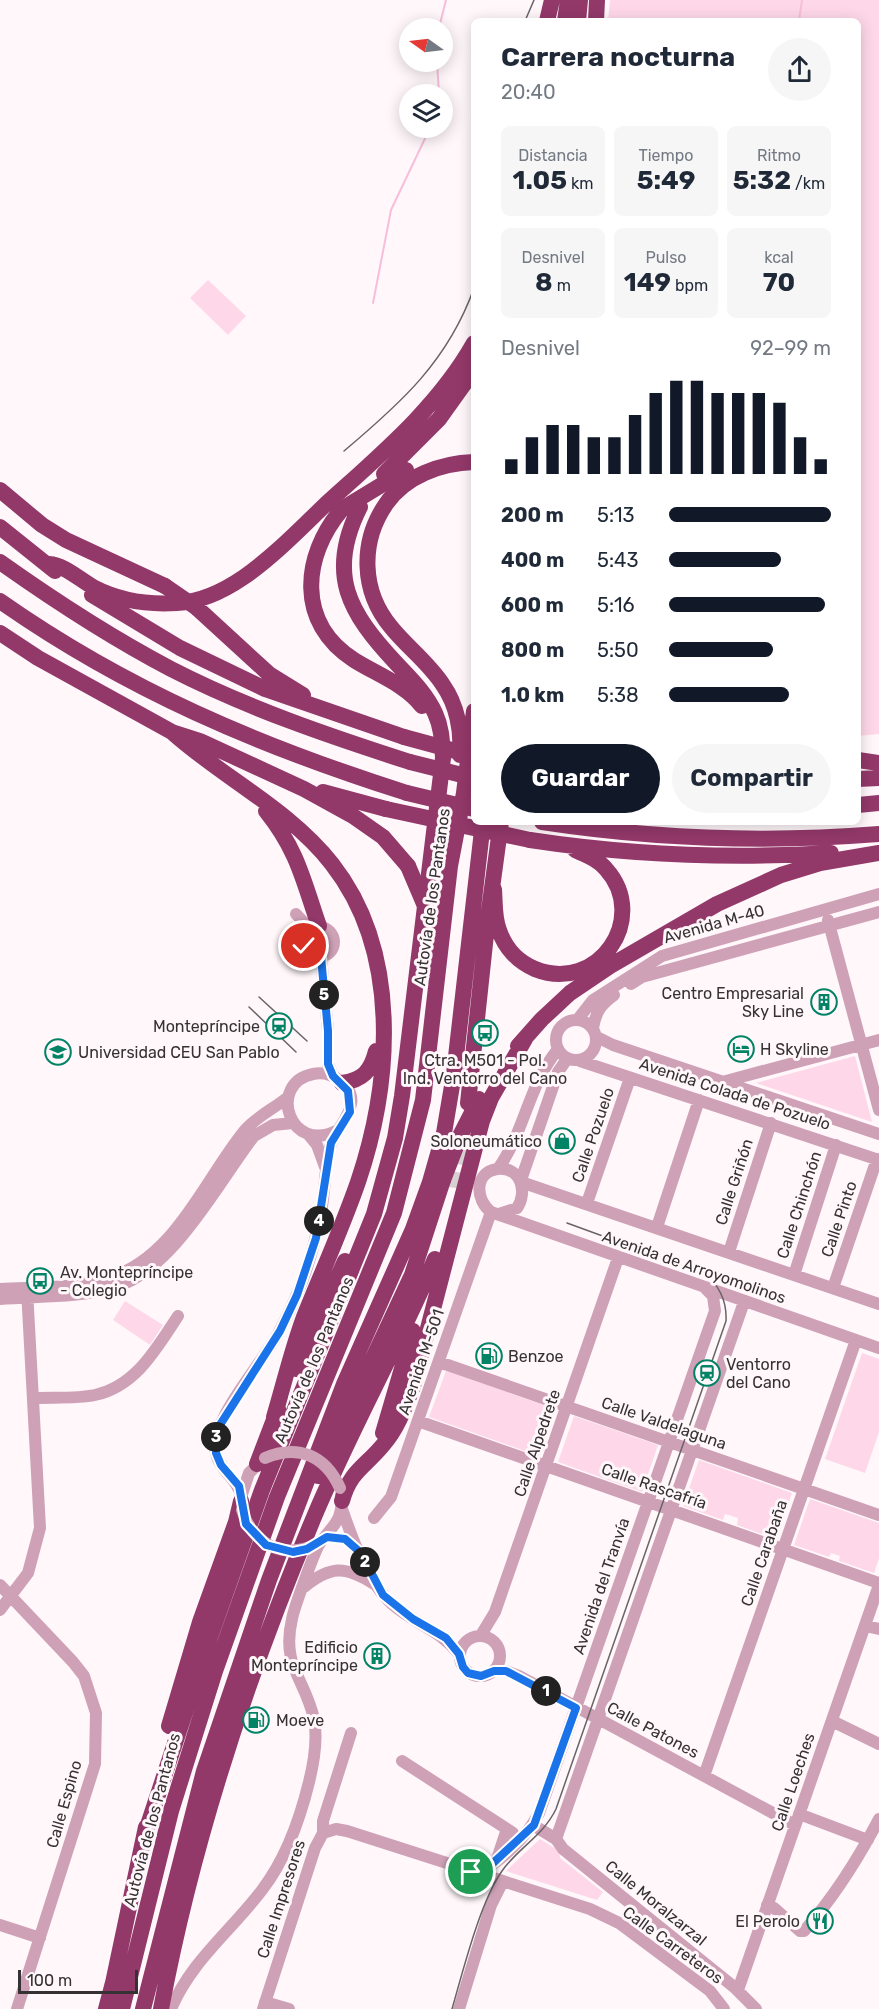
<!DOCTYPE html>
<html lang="es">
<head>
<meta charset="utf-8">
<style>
  :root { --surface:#fff; --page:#f6f6f7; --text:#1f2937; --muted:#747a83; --accent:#111827 }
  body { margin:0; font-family:Rubik,sans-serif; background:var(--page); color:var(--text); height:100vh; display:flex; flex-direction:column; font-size:22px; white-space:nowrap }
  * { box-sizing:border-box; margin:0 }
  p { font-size:20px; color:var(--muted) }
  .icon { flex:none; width:33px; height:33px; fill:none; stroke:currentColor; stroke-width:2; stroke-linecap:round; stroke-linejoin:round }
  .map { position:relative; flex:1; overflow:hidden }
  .sheet { position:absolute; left:471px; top:18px; width:390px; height:807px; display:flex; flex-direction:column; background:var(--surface); border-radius:9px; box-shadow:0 3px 15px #0003 }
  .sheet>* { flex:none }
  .needle { width:39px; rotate:284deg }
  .fabs { position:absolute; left:399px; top:18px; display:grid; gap:12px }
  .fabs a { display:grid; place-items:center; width:54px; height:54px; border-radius:50%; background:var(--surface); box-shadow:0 3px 15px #0003; font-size:30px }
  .scale { position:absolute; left:18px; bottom:15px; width:120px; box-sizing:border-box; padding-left:6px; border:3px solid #363234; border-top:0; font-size:16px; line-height:21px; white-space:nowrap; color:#363234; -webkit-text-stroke:4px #fff7fa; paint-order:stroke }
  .pin { position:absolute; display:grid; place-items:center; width:51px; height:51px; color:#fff; margin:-26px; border:3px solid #fff; border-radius:50%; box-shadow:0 2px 6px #0007 }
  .km { position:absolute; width:30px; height:30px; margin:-15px; border-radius:50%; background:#222; color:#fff; font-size:16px; line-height:30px; text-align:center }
  .round { display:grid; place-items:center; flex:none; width:63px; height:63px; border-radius:32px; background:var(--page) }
  .headline { display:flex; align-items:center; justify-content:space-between; height:102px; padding:0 30px }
  h1 { font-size:27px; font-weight:700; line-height:45px }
  .stats { display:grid; grid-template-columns:repeat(3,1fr); gap:9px; height:102px; padding:6px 30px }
  .stats div { display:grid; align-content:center; border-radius:9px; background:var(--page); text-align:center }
  .stats b { font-size:26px; font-weight:700 }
  .stats small { font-size:16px; font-weight:400 }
  .stats p { font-size:16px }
  .chart { height:168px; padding:12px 30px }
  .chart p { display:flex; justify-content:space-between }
  .chart svg { width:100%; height:108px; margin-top:6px; stroke:var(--accent); stroke-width:6 }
  .action { display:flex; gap:12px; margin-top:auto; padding:12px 30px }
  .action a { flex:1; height:69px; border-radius:36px; background:var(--accent); color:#fff; font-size:24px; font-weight:700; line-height:69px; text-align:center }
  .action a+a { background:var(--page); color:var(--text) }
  ul { padding:0 30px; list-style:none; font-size:20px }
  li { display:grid; grid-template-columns:96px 72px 1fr; align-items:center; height:45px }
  li i { height:15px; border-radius:8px; background:var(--accent) }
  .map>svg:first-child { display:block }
</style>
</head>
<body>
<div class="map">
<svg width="879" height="2009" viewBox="0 0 879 2009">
  <rect width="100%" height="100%" fill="#fff7fa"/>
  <!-- green -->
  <path fill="#fed8e9" d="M610,0H879V734L858,736V21H608Z
    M208,280L246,316L228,335L190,298Z
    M855,1056L872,1122L756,1083Z
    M125,1301L163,1325L150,1345L113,1320Z
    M862,1353L879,1359V1432L865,1473L825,1459Z
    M446,1371L556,1409L539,1456L429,1417Z
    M574,1416L658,1445L642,1492L558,1462Z
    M699,1460L792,1493L776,1539L737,1525L738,1518L725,1514L723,1520L683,1506Z
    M810,1499L879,1523V1558L874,1573L839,1561L840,1556L831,1553L829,1557L794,1545Z
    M540,1839L559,1851L560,1858L603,1892L597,1900L506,1871Z"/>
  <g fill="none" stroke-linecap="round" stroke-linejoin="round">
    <!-- stream -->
    <path stroke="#f7bed9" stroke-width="2" d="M799,21L802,0
      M439,28L446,0
      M437,62L439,94
      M373,303L391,210L430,128"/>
    <!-- highway-tunnel -->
    <path stroke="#d7d0d2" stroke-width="16" stroke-dasharray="16 8" stroke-linecap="butt" d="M455,1188L462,1141"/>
    <!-- minor -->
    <path stroke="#cfa1b6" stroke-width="12" d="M296,914L310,929
      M828,920L879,1110
      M304 942a15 15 0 1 1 30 0a15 15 0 1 1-30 0Z
      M321,957L328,1031V1064L333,1076
      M631,984L642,977L879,912
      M578,1019L593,1000L662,956L879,894
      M556 1040a20 20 0 1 1 40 0a20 20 0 1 1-40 0Z
      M593,1028C596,1012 600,1005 614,995
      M597,1037L613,1045L879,1134
      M580,1061L879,1160
      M726,1081L879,1040
      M308,1134L317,1145L325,1167
      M498,1169C526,1129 527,1088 558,1049
      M521,1180L558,1072L567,1059
      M521,1182L879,1304
      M587,1203L630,1078
      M499,1214L517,1208C528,1192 521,1166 497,1169C473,1173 476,1201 491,1212L879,1348
      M657,1227L699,1100
      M729,1252L771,1123
      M794,1275L836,1145
      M833,1288L877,1159
      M0,1289C35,1287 75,1289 109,1278C176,1257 204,1180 245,1130C256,1117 275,1108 288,1097
      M0,1299C37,1296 77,1298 113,1288C173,1271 217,1184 254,1136L273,1125L293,1123
      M439,1362L879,1515
      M34,1398C53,1397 76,1399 95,1395C136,1386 156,1349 178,1316
      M418,1421L879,1583
      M241,1495C237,1478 219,1470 216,1453C209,1419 265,1361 280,1330C301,1291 315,1249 322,1206C325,1187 325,1166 330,1147C336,1125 369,1102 339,1080C331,1074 323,1072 313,1074C267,1083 289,1156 338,1130
      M241,1497L249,1473L264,1459
      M342,1509C352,1538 368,1583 392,1604C415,1624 440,1630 459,1654
      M374,1518L391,1497L491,1212
      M0,1585L73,1662L84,1676L96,1713L95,1764L17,2009
      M304,1587C330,1566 345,1565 374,1584
      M0,1610L28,1573L40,1528L27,1290
      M865,1626L879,1629
      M481,1635L495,1612L618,1258
      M460 1656a20 20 0 1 1 40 0a20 20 0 1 1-40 0Z
      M494,1671H506L519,1676L795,1825
      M832,1721L879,1744
      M402,1761L507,1829
      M704,1776L856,1340
      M799,1814L868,1840
      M533,1825L556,1839L563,1849L734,1987L756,2009
      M323,1833L336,1829L347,1831L590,1909L619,1923L710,1991L724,2009
      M556,1839L744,1302
      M497,1859L507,1829L513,1833
      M477,1874C500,1862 527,1837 539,1813L715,1311L713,1296L706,1289
      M767,1905L774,1908L800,1931H804C835,1896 858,1859 879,1819
      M0,1925L40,1938
      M738,1990L879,1585
      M265,2002L289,2009
      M171,2009C191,1961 231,1931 262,1890C285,1860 300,1819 309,1782C314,1762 318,1740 314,1719C305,1678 281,1666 292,1619C294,1608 315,1550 320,1543C333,1525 344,1520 341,1495
      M263,2009L315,1848L323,1833V1821L351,1733
      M459,2009L491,1905L503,1881"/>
    <!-- highway -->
    <path stroke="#93396a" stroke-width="16" d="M547,21L552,0
      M565,21L568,0
      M578,21L580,0
      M596,21L597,0
      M384,474L439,419L474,370
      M0,490L42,525L66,540L165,586
      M342,509C302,556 296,623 354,660C376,674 405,684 422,706
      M0,527L55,571
      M0,562C55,601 112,638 171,669C247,708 329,736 410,762
      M49,564C64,565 79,579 93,587C118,600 148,605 177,603C201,602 225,590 244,577C274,556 300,529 326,504C380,455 438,407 474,343
      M92,595L180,648L265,689L404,737
      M0,601C127,690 259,746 407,793
      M197,608L269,674L303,695
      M0,633L38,658L172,732L200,741L304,789L353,816L383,837L408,866
      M172,732C223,778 289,809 332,864C401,952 392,1081 358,1182C342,1228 322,1272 304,1317C292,1349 284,1384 274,1417
      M460,755C462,731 457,705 443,685C429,663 407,647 391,627C361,591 360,542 386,504C405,476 441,463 474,462
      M858,760L879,763
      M858,779L879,778
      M323,792L386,809
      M858,805L879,803
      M266,811C298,851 303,880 319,926
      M542,822C654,839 765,843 879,834
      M530,840C629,855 731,859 831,853
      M494,889C495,902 494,918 499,930C505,948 518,962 535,969C598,994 650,918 606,869C598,859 586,855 575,850
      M518,1046L542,1019L570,993L610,966L717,904L781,875L820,863L879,853
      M342,1083C363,1080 371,1071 376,1051
      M468,1103L487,925L501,822
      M296,1369L345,1261
      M383,1433L413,1331
      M257,1464L278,1409
      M318,1476L412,1275L443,1180
      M342,1501C350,1471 365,1467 383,1445C398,1428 405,1407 413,1386L482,1121L491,1098L525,1039
      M169,1726L200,1622L236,1522L241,1501
      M144,1837L210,1637L262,1490L374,1214L395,1138L402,1096L443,758C442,742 442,728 435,713C426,693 410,678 396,663C349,613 326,574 360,507
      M113,1983L146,1827
      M106,2009L115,1975
      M122,2009L171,1811L215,1671L277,1497L394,1213L423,1100L450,866L464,793L474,711
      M143,2009L204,1771L269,1580L344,1384L413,1229L430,1182L444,1133L454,1074L483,822
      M161,2009C193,1839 247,1676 314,1517C351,1429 398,1346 435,1259"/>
    <!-- tram -->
    <path stroke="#686366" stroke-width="1.5" d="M525,21L534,0
      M344,451C401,403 448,361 474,288
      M259,997L307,1041
      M249,1007L296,1052
      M452,2009C463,1971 480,1902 502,1871C518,1848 543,1836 556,1809L726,1321C727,1301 719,1285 704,1273L567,1223"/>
    <!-- minor-bridge -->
    <path stroke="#cfa1b6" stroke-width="12" d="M265,1458C298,1444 325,1455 340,1488
      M242,1510C254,1547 285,1560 320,1543"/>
    <!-- highway-bridge -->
    <path stroke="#93396a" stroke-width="16" d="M342,509L406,470
      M165,586L197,608
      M404,737L474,756
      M410,762L474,778
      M407,793L474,809
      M386,809L530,840
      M408,866L428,913L433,964
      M443,1180L460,1136L479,1099"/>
  </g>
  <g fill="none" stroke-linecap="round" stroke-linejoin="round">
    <!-- route casing -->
    <g stroke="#fff" stroke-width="12">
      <path id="route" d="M304,946L313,956L321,957L328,1031V1064L333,1076L348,1091L350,1112L331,1143L316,1238L297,1295L280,1331L218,1428L216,1453L221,1465L239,1486L246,1524L266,1545L293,1552L307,1549L327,1537L345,1539L361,1553L383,1595L413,1619L446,1638L459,1654L463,1667L468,1673L481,1676L494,1671H506L576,1708L534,1825L491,1865L477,1874L471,1872"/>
    </g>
    <!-- route -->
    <use href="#route" stroke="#1a73e8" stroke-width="8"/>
  </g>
  <!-- icons -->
  <defs>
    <g id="building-ring" transform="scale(1.35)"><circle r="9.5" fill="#fff7fa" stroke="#028365" stroke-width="1.5"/><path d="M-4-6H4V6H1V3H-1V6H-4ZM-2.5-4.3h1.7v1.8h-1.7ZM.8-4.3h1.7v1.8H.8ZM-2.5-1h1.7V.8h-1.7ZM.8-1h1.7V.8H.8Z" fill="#028365"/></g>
    <g id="station-ring" transform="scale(1.35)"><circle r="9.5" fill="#fff7fa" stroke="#028365" stroke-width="1.5"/><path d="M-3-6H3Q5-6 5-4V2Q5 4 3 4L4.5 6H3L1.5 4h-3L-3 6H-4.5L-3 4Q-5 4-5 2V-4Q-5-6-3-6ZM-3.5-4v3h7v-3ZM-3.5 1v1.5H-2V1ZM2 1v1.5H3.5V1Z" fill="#028365"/></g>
    <g id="bus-ring" transform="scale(1.35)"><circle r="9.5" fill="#fff7fa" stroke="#028365" stroke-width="1.5"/><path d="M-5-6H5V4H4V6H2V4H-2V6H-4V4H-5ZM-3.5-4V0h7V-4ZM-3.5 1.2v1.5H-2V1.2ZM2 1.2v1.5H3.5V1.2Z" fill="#028365"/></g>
    <g id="hotel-ring" transform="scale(1.35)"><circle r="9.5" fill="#fff7fa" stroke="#028365" stroke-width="1.5"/><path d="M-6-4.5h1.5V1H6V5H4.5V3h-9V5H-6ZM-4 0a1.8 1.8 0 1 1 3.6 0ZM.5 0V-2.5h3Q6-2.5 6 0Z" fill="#028365"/></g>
    <g id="university-ring" transform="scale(1.35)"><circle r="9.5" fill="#fff7fa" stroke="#028365" stroke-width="1.5"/><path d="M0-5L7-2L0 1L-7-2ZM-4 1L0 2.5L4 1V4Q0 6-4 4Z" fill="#028365"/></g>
    <g id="shop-ring" transform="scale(1.35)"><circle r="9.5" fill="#fff7fa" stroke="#028365" stroke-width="1.5"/><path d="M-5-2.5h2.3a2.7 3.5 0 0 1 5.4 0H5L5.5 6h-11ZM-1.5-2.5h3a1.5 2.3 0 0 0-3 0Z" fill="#028365"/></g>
    <g id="fuel-ring" transform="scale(1.35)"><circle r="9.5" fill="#fff7fa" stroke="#028365" stroke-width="1.5"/><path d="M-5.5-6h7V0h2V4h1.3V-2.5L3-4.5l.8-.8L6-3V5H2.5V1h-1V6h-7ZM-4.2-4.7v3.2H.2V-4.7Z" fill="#028365"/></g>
    <g id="restaurant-ring" transform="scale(1.35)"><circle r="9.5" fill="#fff7fa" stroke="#028365" stroke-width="1.5"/><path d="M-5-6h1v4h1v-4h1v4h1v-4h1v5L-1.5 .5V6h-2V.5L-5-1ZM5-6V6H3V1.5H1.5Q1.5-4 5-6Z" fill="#028365"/></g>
  </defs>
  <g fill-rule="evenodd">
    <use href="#building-ring" x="824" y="1002"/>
    <use href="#station-ring" x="279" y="1026"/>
    <use href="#bus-ring" x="485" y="1033"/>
    <use href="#hotel-ring" x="741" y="1049"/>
    <use href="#university-ring" x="58" y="1052"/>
    <use href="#shop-ring" x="562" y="1141"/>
    <use href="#bus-ring" x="40" y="1281"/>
    <use href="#fuel-ring" x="489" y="1356"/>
    <use href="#station-ring" x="707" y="1373"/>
    <use href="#building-ring" x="377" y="1656"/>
    <use href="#fuel-ring" x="256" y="1720"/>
    <use href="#restaurant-ring" x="820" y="1921"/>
  </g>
  <g text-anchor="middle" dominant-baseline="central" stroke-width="6" stroke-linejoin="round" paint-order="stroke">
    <!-- street labels -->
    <g font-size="16" fill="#363234" stroke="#fff7fa">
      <text transform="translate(432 897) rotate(-82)">Autovía de los Pantanos</text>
      <text transform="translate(714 924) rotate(-16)">Avenida M-40</text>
      <text transform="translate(735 1094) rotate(18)">Avenida Colada de Pozuelo</text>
      <text transform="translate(593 1135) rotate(-71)">Calle Pozuelo</text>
      <text transform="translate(734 1182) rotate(-72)">Calle Griñón</text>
      <text transform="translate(799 1205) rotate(-72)">Calle Chinchón</text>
      <text transform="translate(839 1219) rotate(-71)">Calle Pinto</text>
      <text transform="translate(694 1267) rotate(19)">Avenida de Arroyomolinos</text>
      <text transform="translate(314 1360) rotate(-67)">Autovía de los Pantanos</text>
      <text transform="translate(421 1362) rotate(-71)">Avenida M-501</text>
      <text transform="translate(664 1423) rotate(19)">Calle Valdelaguna</text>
      <text transform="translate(537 1443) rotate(-71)">Calle Alpedrete</text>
      <text transform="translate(654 1486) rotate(19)">Calle Rascafría</text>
      <text transform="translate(764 1553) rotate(-71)">Calle Carabaña</text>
      <text transform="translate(601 1586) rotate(-71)">Avenida del Tranvía</text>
      <text transform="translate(653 1730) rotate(28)">Calle Patones</text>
      <text transform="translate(793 1782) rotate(-71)">Calle Loeches</text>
      <text transform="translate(64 1804) rotate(-74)">Calle Espino</text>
      <text transform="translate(152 1820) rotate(-75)">Autovía de los Pantanos</text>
      <text transform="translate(281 1899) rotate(-72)">Calle Impresores</text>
      <text transform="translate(656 1903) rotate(39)">Calle Moralzarzal</text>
      <text transform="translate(673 1945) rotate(36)">Calle Carreteros</text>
    </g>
    <!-- poi labels -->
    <g font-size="16" fill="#363234" stroke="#fff7fa" text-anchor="start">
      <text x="804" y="993" text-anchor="end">Centro Empresarial<tspan x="804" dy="18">Sky Line</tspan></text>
      <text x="260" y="1026" text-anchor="end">Montepríncipe</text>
      <text x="760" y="1049">H Skyline</text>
      <text x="78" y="1052">Universidad CEU San Pablo</text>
      <text x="485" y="1060" text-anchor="middle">Ctra. M501 - Pol.<tspan x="485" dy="18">Ind. Ventorro del Cano</tspan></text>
      <text x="542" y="1141" text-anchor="end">Soloneumático</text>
      <text x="60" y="1272">Av. Montepríncipe<tspan x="60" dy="18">- Colegio</tspan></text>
      <text x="508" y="1356">Benzoe</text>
      <text x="726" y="1364">Ventorro<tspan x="726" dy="18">del Cano</tspan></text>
      <text x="358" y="1647" text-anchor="end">Edificio<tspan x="358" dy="18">Montepríncipe</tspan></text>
      <text x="276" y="1720">Moeve</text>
      <text x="800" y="1921" text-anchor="end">El Perolo</text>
    </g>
  </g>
</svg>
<div class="fabs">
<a><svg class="needle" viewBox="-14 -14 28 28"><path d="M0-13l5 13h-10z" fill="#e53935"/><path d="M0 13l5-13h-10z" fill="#747a83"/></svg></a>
<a><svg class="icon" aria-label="layers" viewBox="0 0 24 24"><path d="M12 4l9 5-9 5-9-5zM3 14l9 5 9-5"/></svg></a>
</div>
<div class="scale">100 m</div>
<div class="pin" style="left:471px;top:1872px;background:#1e9e55"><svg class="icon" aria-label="arrive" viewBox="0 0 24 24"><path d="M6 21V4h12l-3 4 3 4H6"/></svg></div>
<div class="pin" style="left:304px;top:946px;background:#d93025"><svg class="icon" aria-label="check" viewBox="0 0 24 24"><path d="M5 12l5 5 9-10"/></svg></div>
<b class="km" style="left:546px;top:1691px">1</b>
<b class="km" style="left:365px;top:1562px">2</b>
<b class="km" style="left:216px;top:1437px">3</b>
<b class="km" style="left:319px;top:1221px">4</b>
<b class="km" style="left:324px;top:995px">5</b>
<section class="sheet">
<div class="headline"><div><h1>Carrera nocturna</h1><p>20:40</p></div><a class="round"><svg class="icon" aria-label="share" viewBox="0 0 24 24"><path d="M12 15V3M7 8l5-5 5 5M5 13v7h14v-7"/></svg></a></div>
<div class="stats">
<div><p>Distancia</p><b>1.05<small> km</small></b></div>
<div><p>Tiempo</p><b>5:49</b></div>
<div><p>Ritmo</p><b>5:32<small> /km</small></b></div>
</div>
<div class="stats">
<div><p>Desnivel</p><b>8<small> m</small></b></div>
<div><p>Pulso</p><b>149<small> bpm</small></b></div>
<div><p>kcal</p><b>70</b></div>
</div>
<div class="chart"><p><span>Desnivel</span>92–99 m</p>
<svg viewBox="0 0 160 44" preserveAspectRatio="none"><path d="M5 44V38M15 44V29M25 44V24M35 44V24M45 44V29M55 44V29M65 44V20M75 44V11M85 44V6M95 44V6M105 44V11M115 44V11M125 44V11M135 44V15M145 44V29M155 44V38"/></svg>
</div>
<ul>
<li><b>200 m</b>5:13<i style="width:100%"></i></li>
<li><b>400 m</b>5:43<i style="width:69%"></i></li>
<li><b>600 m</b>5:16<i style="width:96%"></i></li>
<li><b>800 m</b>5:50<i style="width:64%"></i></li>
<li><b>1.0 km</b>5:38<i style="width:74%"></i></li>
</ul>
<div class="action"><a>Guardar</a><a>Compartir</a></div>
</section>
</div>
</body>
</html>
